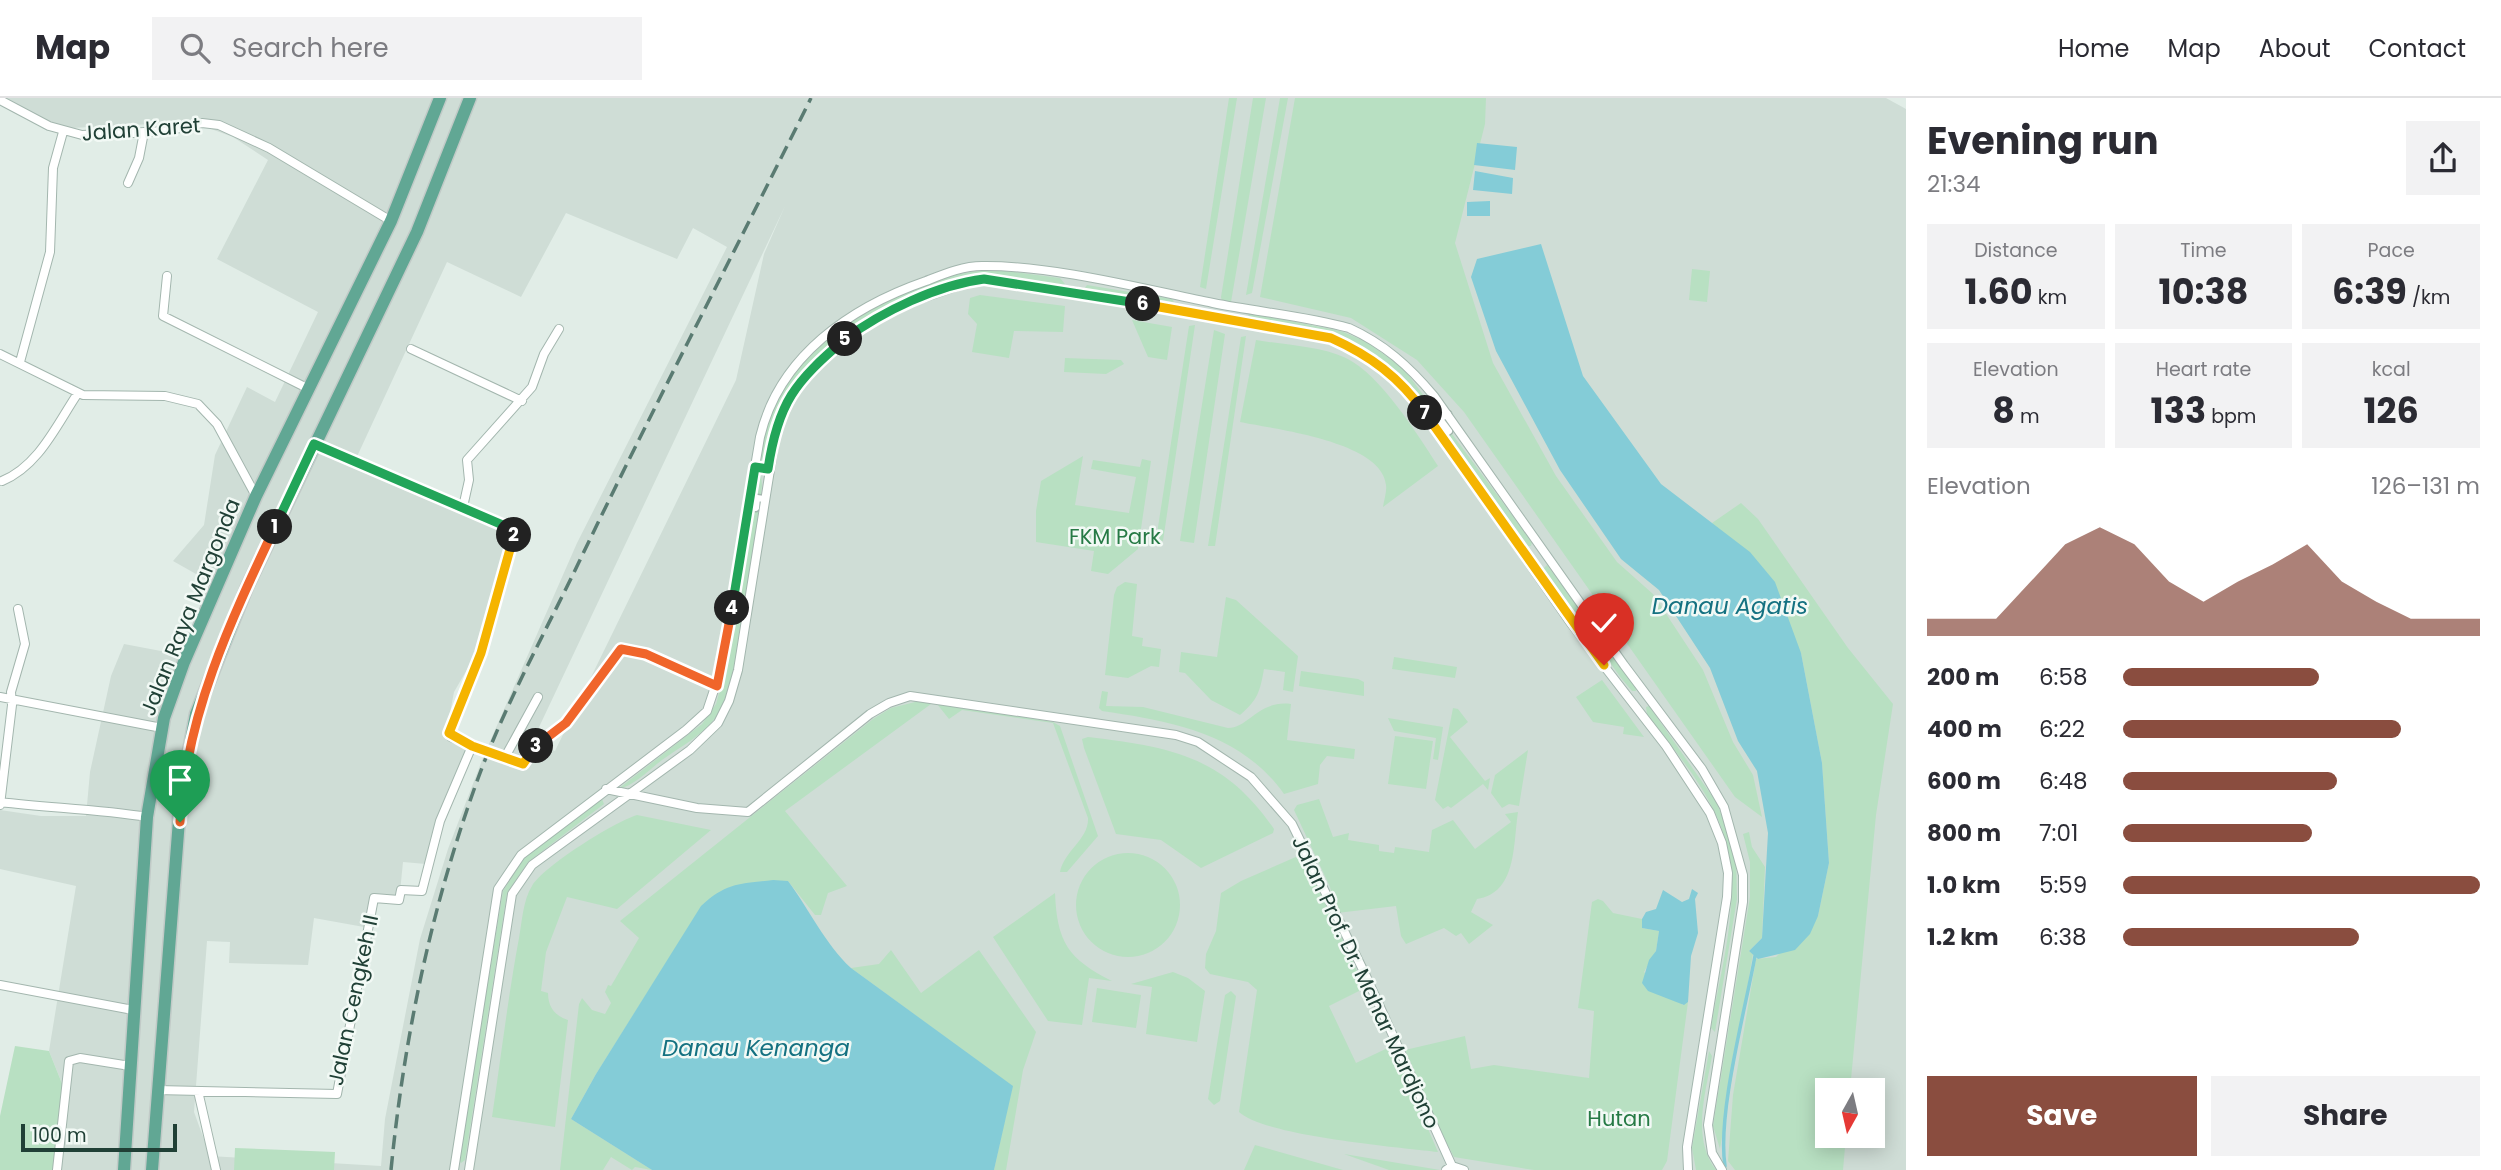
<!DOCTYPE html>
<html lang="en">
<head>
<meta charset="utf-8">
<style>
  :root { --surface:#fff; --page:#f2f2f3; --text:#2b2b33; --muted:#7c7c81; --line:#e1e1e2; --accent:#8a4d3f }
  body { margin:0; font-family:Poppins,sans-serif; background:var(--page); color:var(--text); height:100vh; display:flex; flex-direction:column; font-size:26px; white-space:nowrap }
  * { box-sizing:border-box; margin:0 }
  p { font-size:23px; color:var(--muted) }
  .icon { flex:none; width:38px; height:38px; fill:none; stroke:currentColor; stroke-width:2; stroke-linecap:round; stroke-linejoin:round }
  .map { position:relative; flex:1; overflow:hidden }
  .panel { display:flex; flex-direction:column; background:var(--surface); width:595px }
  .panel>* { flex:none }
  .needle { width:46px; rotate:188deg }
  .tools { position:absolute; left:1815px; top:980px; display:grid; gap:14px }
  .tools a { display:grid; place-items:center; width:70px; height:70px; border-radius:0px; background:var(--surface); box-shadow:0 4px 18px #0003; font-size:35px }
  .scale { position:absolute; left:21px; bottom:18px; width:156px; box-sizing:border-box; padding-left:7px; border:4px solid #204036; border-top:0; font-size:19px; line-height:24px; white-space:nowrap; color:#204036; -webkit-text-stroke:5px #f2f9f5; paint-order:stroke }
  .pin { position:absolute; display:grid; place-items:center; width:60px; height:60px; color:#fff; margin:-72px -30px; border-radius:50% 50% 50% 0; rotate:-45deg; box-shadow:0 0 7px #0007 }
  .pin .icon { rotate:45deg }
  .km { position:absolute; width:35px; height:35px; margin:-18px; border-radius:50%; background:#222; color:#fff; font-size:19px; line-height:35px; text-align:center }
  .round { display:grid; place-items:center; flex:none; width:74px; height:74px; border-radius:0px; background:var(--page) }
  .overview { display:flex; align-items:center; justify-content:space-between; height:119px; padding:0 21px }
  h1 { font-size:38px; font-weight:700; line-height:52px }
  .metrics { display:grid; grid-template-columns:repeat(3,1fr); gap:10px; height:119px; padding:7px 21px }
  .metrics div { display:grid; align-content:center; border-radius:0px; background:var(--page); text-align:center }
  .metrics b { font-size:35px; font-weight:700 }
  .metrics small { font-size:19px; font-weight:400 }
  .metrics p { font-size:19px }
  .chart { height:196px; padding:14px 21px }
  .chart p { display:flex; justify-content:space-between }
  .chart svg { width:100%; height:126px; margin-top:7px; fill:var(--accent); opacity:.7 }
  .button { display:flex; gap:14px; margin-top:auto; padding:14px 21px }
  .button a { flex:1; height:80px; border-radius:0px; background:var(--accent); color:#fff; font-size:28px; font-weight:700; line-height:80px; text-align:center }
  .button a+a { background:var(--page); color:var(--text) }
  ul { padding:0 21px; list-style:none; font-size:23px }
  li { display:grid; grid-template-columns:112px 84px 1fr; align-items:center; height:52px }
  li i { height:18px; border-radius:9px; background:var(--accent) }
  header { display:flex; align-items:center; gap:42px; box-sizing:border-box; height:98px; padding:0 35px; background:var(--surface); border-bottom:2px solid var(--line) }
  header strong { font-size:33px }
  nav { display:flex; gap:38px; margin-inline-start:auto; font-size:24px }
  .search { width:490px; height:63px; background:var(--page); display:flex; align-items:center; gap:18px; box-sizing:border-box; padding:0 24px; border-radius:0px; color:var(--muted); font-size:26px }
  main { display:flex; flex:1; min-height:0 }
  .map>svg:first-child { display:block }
</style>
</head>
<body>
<header>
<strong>Map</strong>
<div class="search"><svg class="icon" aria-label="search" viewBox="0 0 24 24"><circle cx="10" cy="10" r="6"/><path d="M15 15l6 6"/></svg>Search here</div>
<nav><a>Home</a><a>Map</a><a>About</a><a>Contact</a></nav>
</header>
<main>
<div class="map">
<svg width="1906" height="1072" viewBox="0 0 1906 1072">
  <rect width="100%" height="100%" fill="#e1ede7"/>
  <!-- built -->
  <path fill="#cfddd6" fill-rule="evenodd" d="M0,0H1886L1906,11V1072H59L63,988L49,953L76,788L0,771V712L41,718H86L90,674L111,578L124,546L182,557L212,485L173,463L204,427L215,357L247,289L275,304L318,214L217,161L268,62L233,39L192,24L71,30L33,25ZM785,108L764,156L736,282L555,653L532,644ZM566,115L677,161L693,130L727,149L577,445L484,657L448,751L420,841L385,1021L381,1068L210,1058L194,1014L207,843L230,844L229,865L308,867L314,820L364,829L371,801L399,804L403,764L426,766L468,650L453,644L446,636L454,594L476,556L510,443L509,432L354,365L447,164L521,199ZM1827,992H1872V1038H1827Z"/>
  <!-- green -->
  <path fill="#b8e0c2" d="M1229,0H1237L1206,191L1200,189Z
    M1253,0H1266L1231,204L1222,203L1221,199Z
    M1280,0H1288L1252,195L1246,197Z
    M1295,0H1486L1485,26L1455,145L1493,265L1556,378L1617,464L1653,496L1703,572L1733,644L1753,677L1762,719L1735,699L1464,314L1417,262L1351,220L1260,199Z
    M1692,171L1710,173L1707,204L1689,202Z
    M998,172L1060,180L1065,186C1046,192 1008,176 985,177C917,182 818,240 784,299C773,319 772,340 767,362L762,364C760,351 764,335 768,322C794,243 916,171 998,172Z
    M1087,187L1172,201L1174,204L1084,191Z
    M980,197L1065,208L1063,234L1014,233L1009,260L972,254L977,226L968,216L970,200Z
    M1249,215L1341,233L1367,244L1404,271L1532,444L1531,448H1528L1427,307L1401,276L1346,242L1321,233L1248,220Z
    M1132,222L1172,229L1167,262L1148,259Z
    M1195,227L1163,443L1156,442L1189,228Z
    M1214,232L1225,236L1194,445L1180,443Z
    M1246,238L1215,448H1208L1241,239Z
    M1256,242C1285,247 1319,248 1346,260C1381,277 1417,336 1438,368L1383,409C1384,402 1387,393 1386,387C1382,343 1273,331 1240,324Z
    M1065,260L1121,262L1124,266L1106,276L1064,274Z
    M1083,358L1075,407L1129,415L1136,379L1091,371L1093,362L1140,369L1142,361L1151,363L1138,451L1108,476L1091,473L1094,453L1036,444V413L1041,383Z
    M761,375L762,388C754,437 741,584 716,619C703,637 680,649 662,662C650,671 633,689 618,691L702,626L716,606L730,556L758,376Z
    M1741,405L1758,421L1848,550L1893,606L1876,717L1850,992H1827V1038H1846L1843,1072H1735L1728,1063L1733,997L1756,861L1776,859L1818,818L1829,765L1822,665L1801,555L1712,425Z
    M1547,467L1635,586L1636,593H1632L1621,580L1543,471Z
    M1125,484L1137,486L1132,538L1143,540L1142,548L1161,551L1159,569L1151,568L1128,580L1105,577L1114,497L1117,489Z
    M1226,499L1236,502L1298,558L1293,594L1283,592L1285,574L1264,571C1260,593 1258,602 1240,617L1211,602L1185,575L1179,574L1181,554L1217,559Z
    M1394,559L1457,569L1455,580L1392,571Z
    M1301,573L1358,581L1364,584V598L1299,588Z
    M1602,582L1644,639L1623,636L1624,629L1593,624L1576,599Z
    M1102,593L1108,594L1106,608L1143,609L1228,630C1250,629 1258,602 1291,606L1287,642L1355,651L1354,661L1327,658L1320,667L1318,686L1284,696C1241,635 1170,623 1102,613L1099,610Z
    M923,602L1053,624L1060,628L1098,738L1067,774H1060C1064,753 1089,741 1088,720L1053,625L962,612L949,621L937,606H931L785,713L847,788L828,795L821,817H815L788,783L756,784L702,808L596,976L571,1021L652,1072L635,1069L632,1072L611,1059L603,1072H560L579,906L582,900L592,912L605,916L611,905L605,894L608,887L611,888L639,840L620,823L873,621L891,610Z
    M1649,608L1717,705L1736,757L1737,801L1715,934L1711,930C1723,856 1750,779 1712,709C1695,675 1669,646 1647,616L1646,609Z
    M1453,610L1458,611L1468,624L1450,639L1485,683L1490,680L1488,692L1483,686L1451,710L1448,708L1443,711L1435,702Z
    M1388,620L1443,629L1438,662L1433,661L1436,640L1394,633Z
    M1395,638L1433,643L1426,691L1388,686Z
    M1088,639C1171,649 1224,658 1274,731L1273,735L1201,770L1161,742L1116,736L1084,650L1082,641Z
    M1528,652L1519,708L1509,706L1502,710L1491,695L1495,677Z
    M602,701L604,706L528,764L507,795L465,1062L461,1065L459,1061L503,793L524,760Z
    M1319,701L1333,739L1349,735L1348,742L1379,747V753L1394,755L1395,749L1429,754L1432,732L1453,722L1475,751L1511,724L1505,716L1518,714C1513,747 1517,795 1477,801L1471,814L1493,827L1469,846L1461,835L1456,838L1444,830L1406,846L1401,838L1396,808L1337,815L1330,789L1294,712L1297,707Z
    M637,717L711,732L617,811L567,799L546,854L541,893L548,895C548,909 555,918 568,922L555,1029L492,1019C501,959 508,899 519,840C522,824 523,802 532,788C544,768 614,724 637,717Z
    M1749,734L1752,749L1765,769L1762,840L1749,853L1753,856L1720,1051L1713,1028L1750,799V764L1743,736Z
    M1076 807a52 52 0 1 1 104 0a52 52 0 1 1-104 0Z
    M1298,758L1305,761L1365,890L1329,908L1356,965L1392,948L1438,1054C1397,1049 1265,1038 1239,1014L1257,892L1248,884L1210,876L1205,870L1206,856L1216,833L1221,795L1241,783Z
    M1055,795C1057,844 1068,861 1112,883L1089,880L1082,927L1048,923L993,839Z
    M1598,801L1603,803L1613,815L1642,821V830L1659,833L1656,853L1644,874L1683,907L1688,904L1667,1063L1662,1072H1534L1454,1059L1424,1001L1405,952L1465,938L1471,971L1494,967L1589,980L1594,913L1578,910L1592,804Z
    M891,852L921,895L979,852L1036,934L1023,972L1006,1072H994L1012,988L851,870L879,866Z
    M1173,874L1188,880L1205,893L1197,944L1146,936L1152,889L1131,886Z
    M1097,890L1141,897L1136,930L1092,924Z
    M1231,893L1236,898L1220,1003L1214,1007L1208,1001L1225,897Z
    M15,948L49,953L63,988L59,1072H0V1018Z
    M1709,953L1712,958C1706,994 1691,1040 1716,1072H1696L1692,1050Z
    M1255,1047L1343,1072H1244Z
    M235,1050L335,1054L334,1072H234Z
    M1344,1056L1440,1072H1389Z"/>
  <!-- water -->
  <path fill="#84ccd7" d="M1477,45L1517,49L1515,72L1474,67Z
    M1475,73L1513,80L1512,96L1473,92Z
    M1490,103V118H1467V104Z
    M1541,146L1583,278L1661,386L1750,454L1775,484L1801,555L1822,665L1829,765L1818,818L1810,836L1795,852L1758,861L1749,853L1762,840L1768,735L1757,673L1738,643L1710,570L1659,492L1621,461L1560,372L1496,253L1471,179L1477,161Z
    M773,782L788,783C809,811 825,846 851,870L1013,988L994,1072H652L571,1021L596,976L701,808C727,784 740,786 773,782Z
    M1692,791L1698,795L1695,801L1698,835L1691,858L1688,904L1684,907L1648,893L1642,885L1649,862L1656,853L1659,833L1642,830V821L1646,814L1656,811L1663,792L1682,804L1689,801Z"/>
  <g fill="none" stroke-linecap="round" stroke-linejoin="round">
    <!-- stream -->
    <path stroke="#84ccd7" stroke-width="3.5" d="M1725,1068C1717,1016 1745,913 1755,858"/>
    <!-- pedestrian casing -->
    <g stroke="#a3b6ae" stroke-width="9">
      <path id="pedestrian" d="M1441,339L1449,333L1440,321L1448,316
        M747,409L756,410L757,400L764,401"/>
    </g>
    <!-- minor casing -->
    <g stroke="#a3b6ae" stroke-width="10">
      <path id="minor" d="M0,2L49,28L82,37L166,33L202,25L219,27L269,50L391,123
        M128,85L139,60L144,34
        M167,178L163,218L309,291
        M411,251L522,303
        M0,256L83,297L165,298L198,306L217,326L256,398
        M20,264L50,154L53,70L63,34
        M314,346L514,433L481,555L449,635L451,639L524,666L540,643L566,625L621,551L646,556L717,588
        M2,383C39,368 57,326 78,295
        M463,409L469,382L467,362L532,289L544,256L559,231
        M0,599L162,630
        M504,661L538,599
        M606,691L697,710L748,714L870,616L889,605L910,598L1176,637L1198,644L1251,679L1292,726L1366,878L1452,1068
        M0,704C49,710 98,711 147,719
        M0,707L12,607L11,594L25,546L18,511
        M0,887L133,912
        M157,992L337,996L374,800L399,802L401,792L422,793L440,723L472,648
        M198,993L216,1072
        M57,1072L69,963L80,960L130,968
        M454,1072L498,791L521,757L686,632L707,613L721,571L760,339C779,258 851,209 926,183C944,176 963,168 982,168C1051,167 1144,191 1213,205C1258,214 1304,218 1349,230C1384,246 1409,268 1434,298L1624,567L1702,671L1724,709L1743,777V804L1708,1027L1712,1055L1722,1072
        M469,1072L512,796L532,767L690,652L718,625L729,603L738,572L778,322L792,294L817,265L848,239L883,218L911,204L972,183L984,181L1072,193L1331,240L1376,263L1409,292L1570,524L1666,648L1710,715L1722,745L1728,775L1727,799L1687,1049L1688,1072
        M1446,1072L1452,1068L1464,1072"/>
    </g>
    <!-- primary casing -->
    <g stroke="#c1cac7" stroke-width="15">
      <path id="primary" d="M124,1072L147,719L164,620L184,564L256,398L391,123L440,0
        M152,1072L181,696L196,616L247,489L417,134L470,0"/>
    </g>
    <!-- pedestrian -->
    <use href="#pedestrian" stroke="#fff" stroke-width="6"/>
    <!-- minor -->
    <use href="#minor" stroke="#fff" stroke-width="8"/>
    <!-- primary -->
    <use href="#primary" stroke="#61a794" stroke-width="12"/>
    <!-- rail -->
    <path stroke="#5a7b72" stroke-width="3.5" stroke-dasharray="14 7" stroke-linecap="butt" d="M391,1072C404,940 431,811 476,686C503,610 544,537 579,464C654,308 734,155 811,0"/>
  </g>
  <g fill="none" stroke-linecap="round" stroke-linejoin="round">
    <!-- split-1 casing -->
    <g stroke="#fff" stroke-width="14">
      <path id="split-1" d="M180,724C186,617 230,524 275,429"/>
    </g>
    <!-- split-2 casing -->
    <g stroke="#fff" stroke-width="14">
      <path id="split-2" d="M275,429L314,346L512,431L514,437"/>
    </g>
    <!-- split-3 casing -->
    <g stroke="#fff" stroke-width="14">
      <path id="split-3" d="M514,437L481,555L449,635L472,648L523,666L536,648"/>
    </g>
    <!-- split-4 casing -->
    <g stroke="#fff" stroke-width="14">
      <path id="split-4" d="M536,648L566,625L621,551L646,556L717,588L732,510"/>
    </g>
    <!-- split-5 casing -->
    <g stroke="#fff" stroke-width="14">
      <path id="split-5" d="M732,510L755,369L768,371C778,304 795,284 845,241"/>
    </g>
    <!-- split-6 casing -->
    <g stroke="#fff" stroke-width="14">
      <path id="split-6" d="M845,241C883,213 937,187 984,181L1143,206"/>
    </g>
    <!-- split-7 casing -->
    <g stroke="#fff" stroke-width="14">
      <path id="split-7" d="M1143,206L1331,240C1371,258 1399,279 1425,315"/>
    </g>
    <!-- split-8 casing -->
    <g stroke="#fff" stroke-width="14">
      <path id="split-8" d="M1425,315L1604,567"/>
    </g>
    <!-- split-1 -->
    <use href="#split-1" stroke="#f0652b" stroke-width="9"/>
    <!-- split-2 -->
    <use href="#split-2" stroke="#22a559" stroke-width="9"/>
    <!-- split-3 -->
    <use href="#split-3" stroke="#f5b400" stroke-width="9"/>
    <!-- split-4 -->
    <use href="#split-4" stroke="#f0652b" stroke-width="9"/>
    <!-- split-5 -->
    <use href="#split-5" stroke="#22a559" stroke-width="9"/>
    <!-- split-6 -->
    <use href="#split-6" stroke="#22a559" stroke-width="9"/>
    <!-- split-7 -->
    <use href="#split-7" stroke="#f5b400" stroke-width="9"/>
    <!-- split-8 -->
    <use href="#split-8" stroke="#f5b400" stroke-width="9"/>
  </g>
  <g text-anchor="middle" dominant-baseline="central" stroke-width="5" stroke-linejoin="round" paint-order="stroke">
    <!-- street labels -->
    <g font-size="21" fill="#204036" stroke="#f2f9f5">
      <text transform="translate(141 31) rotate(-4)">Jalan Karet</text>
      <text transform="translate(190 509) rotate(-68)">Jalan Raya Margonda</text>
      <text transform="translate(1366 884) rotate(65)">Jalan Prof. Dr. Mahar Mardjono</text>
      <text transform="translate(353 902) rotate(-78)">Jalan Cengkeh II</text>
    </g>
    <!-- park labels -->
    <g font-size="21" fill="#267a45" stroke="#f2f9f5">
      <text x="1115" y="438">FKM Park</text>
      <text x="1619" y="1020">Hutan</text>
    </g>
    <!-- water labels -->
    <g font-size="23" font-style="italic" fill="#147181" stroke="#f2f9f5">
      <text x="1730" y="508">Danau Agatis</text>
      <text x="756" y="950">Danau Kenanga</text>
    </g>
  </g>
</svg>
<div class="tools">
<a><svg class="needle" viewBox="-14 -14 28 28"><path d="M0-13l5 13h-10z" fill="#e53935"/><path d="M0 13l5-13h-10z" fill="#7c7c81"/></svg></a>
</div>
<div class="scale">100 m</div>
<div class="pin" style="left:180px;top:724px;background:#1e9e55"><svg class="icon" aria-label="arrive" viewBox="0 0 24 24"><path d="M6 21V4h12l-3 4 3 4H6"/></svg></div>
<div class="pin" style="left:1604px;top:567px;background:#d93025"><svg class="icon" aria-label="check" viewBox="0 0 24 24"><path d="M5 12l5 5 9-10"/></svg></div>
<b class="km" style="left:275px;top:429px">1</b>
<b class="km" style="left:514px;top:437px">2</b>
<b class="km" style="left:536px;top:648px">3</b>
<b class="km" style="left:732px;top:510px">4</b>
<b class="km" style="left:845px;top:241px">5</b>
<b class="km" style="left:1143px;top:206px">6</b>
<b class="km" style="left:1425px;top:315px">7</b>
</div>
<section class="panel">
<div class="overview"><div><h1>Evening run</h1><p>21:34</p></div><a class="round"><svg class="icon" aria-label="share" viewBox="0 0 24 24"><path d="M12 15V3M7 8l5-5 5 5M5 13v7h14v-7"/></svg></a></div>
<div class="metrics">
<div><p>Distance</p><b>1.60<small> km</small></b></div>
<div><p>Time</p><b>10:38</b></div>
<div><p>Pace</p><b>6:39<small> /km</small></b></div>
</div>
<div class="metrics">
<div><p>Elevation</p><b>8<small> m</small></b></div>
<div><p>Heart rate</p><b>133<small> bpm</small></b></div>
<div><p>kcal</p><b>126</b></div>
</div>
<div class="chart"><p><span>Elevation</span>126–131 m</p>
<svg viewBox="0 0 160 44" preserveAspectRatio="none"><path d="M0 44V38L10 38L20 38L30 25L40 12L50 6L60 12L70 25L80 32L90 25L100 19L110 12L120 25L130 32L140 38L150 38L160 38V44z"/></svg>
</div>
<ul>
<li><b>200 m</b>6:58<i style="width:55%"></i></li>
<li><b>400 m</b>6:22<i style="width:78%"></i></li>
<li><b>600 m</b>6:48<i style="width:60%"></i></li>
<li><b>800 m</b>7:01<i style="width:53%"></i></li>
<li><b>1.0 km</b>5:59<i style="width:100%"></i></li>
<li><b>1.2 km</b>6:38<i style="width:66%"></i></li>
</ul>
<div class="button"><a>Save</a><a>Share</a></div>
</section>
</main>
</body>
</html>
